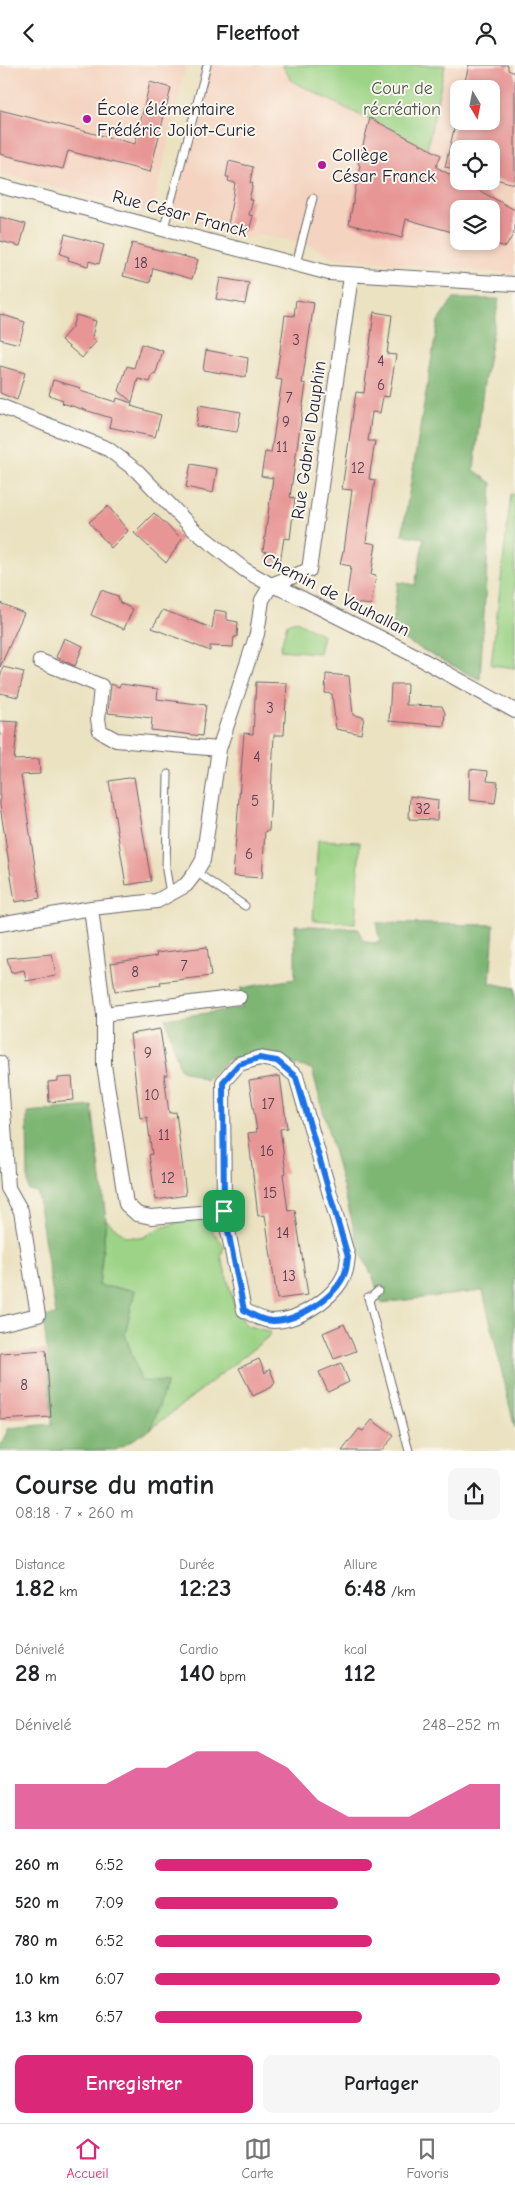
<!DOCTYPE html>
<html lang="fr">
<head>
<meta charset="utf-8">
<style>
  :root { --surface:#fff; --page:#f6f6f6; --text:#202124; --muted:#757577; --line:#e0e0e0; --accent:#db2777 }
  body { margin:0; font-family:"Comic Neue",sans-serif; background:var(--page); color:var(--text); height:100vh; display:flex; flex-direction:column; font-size:19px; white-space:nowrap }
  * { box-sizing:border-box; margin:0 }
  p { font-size:16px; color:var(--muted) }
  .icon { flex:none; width:28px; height:28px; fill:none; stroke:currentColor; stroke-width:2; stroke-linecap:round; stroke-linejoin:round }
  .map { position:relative; height:1386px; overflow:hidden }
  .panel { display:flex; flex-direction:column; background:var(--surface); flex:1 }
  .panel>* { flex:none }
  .needle { width:32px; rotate:170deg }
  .fabs { position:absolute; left:450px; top:15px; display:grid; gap:10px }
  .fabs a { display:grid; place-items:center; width:50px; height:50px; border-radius:10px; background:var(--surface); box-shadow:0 2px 8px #0003; font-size:25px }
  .pin { position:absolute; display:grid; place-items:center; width:42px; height:42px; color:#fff; margin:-21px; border-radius:10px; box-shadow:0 2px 8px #0006 }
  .round { display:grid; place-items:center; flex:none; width:52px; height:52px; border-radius:10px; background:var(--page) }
  .head { display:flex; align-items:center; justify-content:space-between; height:85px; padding:0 15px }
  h1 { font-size:28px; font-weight:700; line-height:38px }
  .figures { display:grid; grid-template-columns:repeat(3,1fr); gap:8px; height:85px; padding:5px 15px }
  .figures div { display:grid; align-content:center }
  .figures b { font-size:25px; font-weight:700 }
  .figures small { font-size:14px; font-weight:400 }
  .figures p { font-size:14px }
  .chart { height:140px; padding:10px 15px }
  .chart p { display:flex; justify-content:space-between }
  .chart svg { width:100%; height:90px; margin-top:5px; fill:var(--accent); opacity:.7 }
  .cta { display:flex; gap:10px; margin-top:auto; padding:10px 15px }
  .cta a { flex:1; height:58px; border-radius:10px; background:var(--accent); color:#fff; font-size:20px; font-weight:700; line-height:58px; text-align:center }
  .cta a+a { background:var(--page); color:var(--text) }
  ul { padding:0 15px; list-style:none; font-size:16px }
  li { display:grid; grid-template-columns:80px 60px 1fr; align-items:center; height:38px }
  li i { height:12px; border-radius:6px; background:var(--accent) }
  header { display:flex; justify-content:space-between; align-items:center; height:65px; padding:0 15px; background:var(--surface); font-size:22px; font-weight:700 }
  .menu { display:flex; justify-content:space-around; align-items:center; height:70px; border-top:1px solid var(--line); background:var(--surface); font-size:14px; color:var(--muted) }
  .menu a { display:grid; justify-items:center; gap:2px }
  .menu .selected { color:var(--accent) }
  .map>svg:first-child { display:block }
</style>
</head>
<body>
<header><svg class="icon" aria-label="back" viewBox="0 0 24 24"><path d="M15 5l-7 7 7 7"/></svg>Fleetfoot<svg class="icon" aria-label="person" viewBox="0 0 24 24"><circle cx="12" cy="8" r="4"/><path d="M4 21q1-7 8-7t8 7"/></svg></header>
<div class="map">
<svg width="515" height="1386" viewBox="0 0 515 1386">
  <rect width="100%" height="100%" fill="#fbf7ec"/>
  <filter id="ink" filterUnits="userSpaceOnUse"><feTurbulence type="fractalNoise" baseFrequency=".02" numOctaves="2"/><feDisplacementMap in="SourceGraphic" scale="10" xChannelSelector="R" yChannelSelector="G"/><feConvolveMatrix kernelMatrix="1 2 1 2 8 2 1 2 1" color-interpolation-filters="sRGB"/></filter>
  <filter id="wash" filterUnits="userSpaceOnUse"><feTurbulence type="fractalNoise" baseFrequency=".0096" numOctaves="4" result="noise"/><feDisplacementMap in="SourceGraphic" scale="20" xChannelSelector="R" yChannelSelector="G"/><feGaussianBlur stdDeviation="1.12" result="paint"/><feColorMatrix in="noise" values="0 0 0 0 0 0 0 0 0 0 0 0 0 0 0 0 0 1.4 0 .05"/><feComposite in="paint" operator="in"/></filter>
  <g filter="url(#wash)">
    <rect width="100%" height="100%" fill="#ebe2c1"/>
    <!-- built -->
    <path fill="#f4d3c0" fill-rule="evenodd" d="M0,0H186L152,148L0,108Z
      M212,0H515V209L336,193L307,179L261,170L245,174L212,166L173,143ZM459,24H491V56H459ZM459,84H491V116H459ZM459,144H491V176H459Z"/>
    <!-- green -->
    <path fill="#9cd386" stroke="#5f7a60" d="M282,0H445L427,84L292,16Z
      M511,429L515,430V603L491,600Z
      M296,556L323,570L319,588L280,585L287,559Z
      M318,775L360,777L355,858L313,855Z
      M195,1152L210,1156L214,1170H216L224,1181L221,1191L235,1242L246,1260L271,1267L267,1273L151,1364L167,1317H141L125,1269L135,1225L99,1221L106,1155L125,1171L142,1173L158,1164Z"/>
    <!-- forest -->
    <path fill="#7db573" stroke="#506c57" d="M453,234H499L483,324L474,405L492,418L480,615L391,568L398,517L415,520L424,473L402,470L438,256Z
      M376,858L494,860L490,918L515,923V1364L483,1226L381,1238L373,1212L360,1187L312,1004L292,999L265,987L229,994L206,1015L180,1004L166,954L241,943V923L295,914V860L358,864L364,877L380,878Z
      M92,1041L106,1155L99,1221L135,1225L125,1269L141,1316L167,1317L151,1364L116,1385L0,1386V1381L9,1363L52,1359L47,1284L43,1252L56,1250L37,1127L28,1125L27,1047Z"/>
    <g id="blocks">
      <!-- building -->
      <path fill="#e79695" d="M469,0H508V5L515,8V119L491,113V84H459V105L445,102L456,56H491V24H463Z
        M150,17L171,23L150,107L68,86L63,104L0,89V45L135,79Z
        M370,53L441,90L436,102L515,145V166L506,182L491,178V144H459V169L406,154L402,173L349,159L360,100L358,99Z
        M229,96L253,102L250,118H253L249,135H253L249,150L253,151L249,166L228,161L235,118L228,116L229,112H226Z
        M0,152L26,159L20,181L0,176Z
        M65,169L104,180L99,199L89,196L88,201L68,195L69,192L60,189Z
        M132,178L198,195L192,214L153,203L150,218L123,211Z
        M220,213L249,218L245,239L216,234Z
        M296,235L314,238L302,318L306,319L290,432L295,433L290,474L284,473L280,497L266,495L267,487L263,486L273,413L261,411L265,387L271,388L282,315L276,314L285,250L294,251Z
        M374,247L392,250L387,289L396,290L389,332L383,331L380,348L372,347L368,376H375L369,414L375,415L366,477L376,479L371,510L376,511L371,540L346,537L351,501L340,499L343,486H344L352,425L342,424L356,327L364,328Z
        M0,249L25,257L19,279L0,274Z
        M76,250L96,256L92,272L96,277L82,293L61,275L72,262Z
        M141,279L163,286L155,310L153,309L150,317L138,314L132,337L119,326L127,301L134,303Z
        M206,285L248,293L246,312L203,305Z
        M0,301L25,308L17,335L0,328Z
        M53,315L81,323L80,326L116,337L117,333L132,338L131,341L161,350L155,372L109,362L111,353L62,338L63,335L49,330Z
        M199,340L241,347L237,367L196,361Z
        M191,399L217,404L213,428L186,422Z
        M108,441L128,466L111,483L89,457Z
        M154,448L182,474L166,498L134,468Z
        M101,525L118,531L120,538L133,544L124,564L91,550Z
        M0,538L24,548L0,602Z
        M163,545L212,563L215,545L227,547V555L238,557L237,572H234L233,582L210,581V586L152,563Z
        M64,573L83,581L75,601L56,592Z
        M3,602L24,607L18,632L0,628V614Z
        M326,609L349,611L353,650L364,652L361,669L336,664L332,629L325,628Z
        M256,617L287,618L284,670H274L269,766H265L262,813L233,811L244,668L253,669Z
        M111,619L119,622L121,619L158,624L157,634L206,640L202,671L151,665L152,653L108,648Z
        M391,619H407L406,640L442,641L445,648L444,661L389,656Z
        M0,656L18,657L14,695L39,694L40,709L21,710L40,833L15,837L0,741Z
        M470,704L488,706L487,716L498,717L495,738L469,735Z
        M134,712L151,816L126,820L109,716Z
        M410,731L438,735L437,755L409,754Z
        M207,882L211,911L160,917L161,920L115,926L111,898L157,891L156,888Z
        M52,889L56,911L26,916L24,905L11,908L7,893Z
        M160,964L167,1010H164L169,1048L176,1047L186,1130L156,1135L149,1090L152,1089L147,1052L140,1053L130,969Z
        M280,1011L287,1063L280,1064L286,1108L283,1109L288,1146L295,1145L308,1230L277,1234L265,1150L258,1151L248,1068L257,1067L249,1016Z
        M72,1012L74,1035L49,1037L48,1017L58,1016V1013Z
        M344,1259L356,1286L334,1294L323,1268Z
        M46,1285L51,1352L0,1355V1288Z
        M259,1294L265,1308L270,1304L275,1317L272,1322L253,1331L239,1303Z
        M341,1298L349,1317L328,1327L319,1307Z
        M372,1355L394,1371L381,1386H342L359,1364L363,1366Z"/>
    </g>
  </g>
  <g filter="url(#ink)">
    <use href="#blocks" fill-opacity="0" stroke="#68656a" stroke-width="1"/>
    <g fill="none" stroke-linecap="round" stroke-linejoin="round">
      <!-- service casing -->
      <g stroke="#68656a" stroke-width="9">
        <path id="service" d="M164,163L207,0
          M296,199L313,133
          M168,709L166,805L170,829
          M196,807L245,841
          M368,1232L409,1386
          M369,1237L371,1232L378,1226"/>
      </g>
      <!-- minor casing -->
      <g stroke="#68656a" stroke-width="16">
        <path id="minor" d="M0,121L329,208L515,219
          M0,341L108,384L137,406L194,465L245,505L271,520L289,527L412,589L515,646
          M40,596L101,621L98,654L100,666L116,675L219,684
          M91,843L104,949V1000L126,1139L137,1149L151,1152L224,1146
          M0,859L91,843L157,836L186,820L196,807L203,795L219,684L257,569L262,535L271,520L309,505L351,211
          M104,949L239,932
          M259,993L277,996L296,1011L348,1192C347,1197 347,1203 345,1208C336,1232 299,1256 273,1256C262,1256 253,1250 244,1245L224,1146L223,1017L239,999Z
          M0,998L8,1123L21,1146L38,1250L0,1259"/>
      </g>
      <!-- service -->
      <use href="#service" stroke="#fff" stroke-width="7"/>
      <!-- minor -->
      <use href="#minor" stroke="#fff" stroke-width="14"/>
    </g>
  </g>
  <g fill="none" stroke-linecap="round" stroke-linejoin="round" filter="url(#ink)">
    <!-- route casing -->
    <g stroke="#fff" stroke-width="10">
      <path id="route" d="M259,993L277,996L296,1012L348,1192C347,1197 347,1203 345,1208C336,1232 298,1256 273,1256C262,1256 253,1250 244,1245L224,1146L223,1017L239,999Z"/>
    </g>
    <!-- route -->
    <use href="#route" stroke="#1a73e8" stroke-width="6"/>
  </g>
  <!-- markers -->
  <g fill="#b5179e" stroke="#fbf7ec" stroke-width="2">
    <circle cx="87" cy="54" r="5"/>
    <circle cx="322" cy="100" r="5"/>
  </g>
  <g text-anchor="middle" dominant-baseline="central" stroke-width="4" stroke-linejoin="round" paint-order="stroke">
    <!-- number labels -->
    <g font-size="15" fill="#533f52">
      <text x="141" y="198">18</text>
      <text x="296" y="275">3</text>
      <text x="381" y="296">4</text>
      <text x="381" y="320">6</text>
      <text x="289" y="333">7</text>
      <text x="286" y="357">9</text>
      <text x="282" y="382">11</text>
      <text x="358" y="403">12</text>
      <text x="270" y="643">3</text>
      <text x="257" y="692">4</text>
      <text x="255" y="736">5</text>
      <text x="423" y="744">32</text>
      <text x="249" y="789">6</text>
      <text x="184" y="901">7</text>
      <text x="135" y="907">8</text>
      <text x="148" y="988">9</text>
      <text x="152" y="1030">10</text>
      <text x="268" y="1039">17</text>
      <text x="164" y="1070">11</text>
      <text x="267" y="1086">16</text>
      <text x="168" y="1113">12</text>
      <text x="270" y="1128">15</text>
      <text x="283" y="1168">14</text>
      <text x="289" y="1211">13</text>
      <text x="24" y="1320">8</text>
    </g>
    <!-- park labels -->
    <g font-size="18" fill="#475752" stroke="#fbf7ec">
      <text x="402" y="23">Cour de<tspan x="402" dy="21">récréation</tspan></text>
    </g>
    <!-- poi labels -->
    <g font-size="18" fill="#22223b" stroke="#fbf7ec" text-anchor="start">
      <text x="97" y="44">École élémentaire<tspan x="97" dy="21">Frédéric Joliot-Curie</tspan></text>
      <text x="332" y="90">Collège<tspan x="332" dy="21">César Franck</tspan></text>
    </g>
    <!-- street labels -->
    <g font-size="18" fill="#22223b" stroke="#fbf7ec">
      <text transform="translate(180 149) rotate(15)">Rue César Franck</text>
      <text transform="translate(309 375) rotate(-82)">Rue Gabriel Dauphin</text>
      <text transform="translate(336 530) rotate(27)">Chemin de Vauhallan</text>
    </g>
  </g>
</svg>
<div class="fabs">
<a><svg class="needle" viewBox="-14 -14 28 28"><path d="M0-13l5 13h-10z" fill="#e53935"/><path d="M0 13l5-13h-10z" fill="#757577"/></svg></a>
<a><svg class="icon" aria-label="locate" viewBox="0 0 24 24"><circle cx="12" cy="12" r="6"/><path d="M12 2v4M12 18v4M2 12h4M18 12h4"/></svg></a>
<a><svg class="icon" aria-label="layers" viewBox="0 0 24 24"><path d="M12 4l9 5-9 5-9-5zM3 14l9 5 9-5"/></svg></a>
</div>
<div class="pin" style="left:224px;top:1146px;background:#1e9e55"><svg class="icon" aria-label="arrive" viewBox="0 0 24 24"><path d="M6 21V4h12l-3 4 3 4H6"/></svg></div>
</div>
<section class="panel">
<div class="head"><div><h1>Course du matin</h1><p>08:18 · 7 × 260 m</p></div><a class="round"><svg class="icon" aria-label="share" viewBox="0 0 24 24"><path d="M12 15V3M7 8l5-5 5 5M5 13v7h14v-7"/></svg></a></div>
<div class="figures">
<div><p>Distance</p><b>1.82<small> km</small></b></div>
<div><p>Durée</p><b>12:23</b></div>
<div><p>Allure</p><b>6:48<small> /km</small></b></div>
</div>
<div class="figures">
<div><p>Dénivelé</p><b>28<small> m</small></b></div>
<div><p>Cardio</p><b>140<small> bpm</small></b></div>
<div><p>kcal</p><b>112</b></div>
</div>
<div class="chart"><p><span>Dénivelé</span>248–252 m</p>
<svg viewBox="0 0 160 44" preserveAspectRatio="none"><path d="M0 44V22L10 22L20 22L30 22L40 14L50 14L60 6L70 6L80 6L90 14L100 30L110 38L120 38L130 38L140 30L150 22L160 22V44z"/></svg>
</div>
<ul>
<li><b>260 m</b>6:52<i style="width:63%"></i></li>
<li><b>520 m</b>7:09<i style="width:53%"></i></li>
<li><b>780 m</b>6:52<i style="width:63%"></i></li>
<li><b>1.0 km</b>6:07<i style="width:100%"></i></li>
<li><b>1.3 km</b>6:57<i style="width:60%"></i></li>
</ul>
<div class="cta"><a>Enregistrer</a><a>Partager</a></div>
</section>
<nav class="menu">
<a class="selected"><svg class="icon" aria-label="home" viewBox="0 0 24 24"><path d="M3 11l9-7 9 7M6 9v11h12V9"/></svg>Accueil</a>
<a><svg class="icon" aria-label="map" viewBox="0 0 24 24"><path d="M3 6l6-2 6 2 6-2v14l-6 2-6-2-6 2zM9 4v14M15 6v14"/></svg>Carte</a>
<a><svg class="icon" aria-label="saved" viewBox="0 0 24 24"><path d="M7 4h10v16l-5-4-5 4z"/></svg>Favoris</a>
</nav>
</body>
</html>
